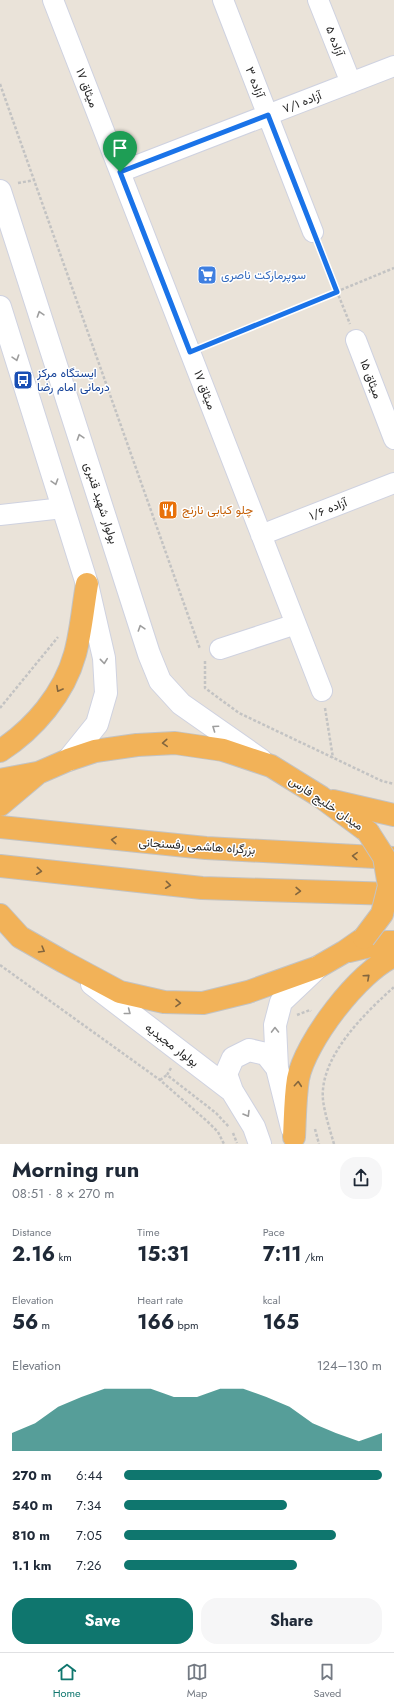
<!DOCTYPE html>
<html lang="en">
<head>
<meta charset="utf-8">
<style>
  :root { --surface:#fff; --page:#f6f6f7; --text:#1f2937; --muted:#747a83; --line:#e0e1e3; --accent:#0f766e }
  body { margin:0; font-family:Jost,Vazirmatn,sans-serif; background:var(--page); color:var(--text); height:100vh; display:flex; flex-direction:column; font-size:15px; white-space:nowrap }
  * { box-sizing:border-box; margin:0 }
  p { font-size:13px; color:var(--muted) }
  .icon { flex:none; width:22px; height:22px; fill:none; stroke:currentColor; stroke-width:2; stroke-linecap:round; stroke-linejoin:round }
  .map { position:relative; height:1144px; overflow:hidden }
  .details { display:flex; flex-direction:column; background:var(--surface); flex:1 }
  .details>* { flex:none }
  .pin { position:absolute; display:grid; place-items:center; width:34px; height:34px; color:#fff; margin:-41px -17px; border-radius:50% 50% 50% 0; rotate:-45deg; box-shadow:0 0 4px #0007 }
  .pin .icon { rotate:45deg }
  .round { display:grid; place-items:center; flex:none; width:42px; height:42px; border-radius:16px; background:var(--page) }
  .summary { display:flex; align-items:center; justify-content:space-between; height:68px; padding:0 12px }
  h1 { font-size:22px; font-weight:700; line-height:30px }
  .figures { display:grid; grid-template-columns:repeat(3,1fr); gap:6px; height:68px; padding:4px 12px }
  .figures div { display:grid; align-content:center }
  .figures b { font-size:20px; font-weight:700 }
  .figures small { font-size:11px; font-weight:400 }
  .figures p { font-size:11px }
  .chart { height:112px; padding:8px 12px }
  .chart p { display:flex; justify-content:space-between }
  .chart svg { width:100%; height:72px; margin-top:4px; fill:var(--accent); opacity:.7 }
  .button { display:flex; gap:8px; margin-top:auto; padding:8px 12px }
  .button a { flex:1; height:46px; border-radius:16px; background:var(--accent); color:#fff; font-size:16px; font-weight:700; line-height:46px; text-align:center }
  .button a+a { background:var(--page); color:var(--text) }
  ul { padding:0 12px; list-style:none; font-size:13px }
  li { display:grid; grid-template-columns:64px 48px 1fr; align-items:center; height:30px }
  li i { height:10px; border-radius:5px; background:var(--accent) }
  .dock { display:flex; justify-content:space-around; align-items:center; height:56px; border-top:1px solid var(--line); background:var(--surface); font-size:11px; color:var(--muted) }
  .dock a { display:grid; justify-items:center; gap:2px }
  .dock .selected { color:var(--accent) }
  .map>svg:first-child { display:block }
</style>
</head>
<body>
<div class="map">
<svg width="394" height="1144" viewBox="0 0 394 1144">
  <rect width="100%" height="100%" fill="#eae3d9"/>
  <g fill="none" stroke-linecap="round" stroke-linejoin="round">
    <!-- minor casing -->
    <g stroke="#cfd2e0" stroke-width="22">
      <path id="minor" d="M53,0L322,691
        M223,0L313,232
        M318,0L351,83
        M120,172L394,66
        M356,340L394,439
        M0,515L63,508
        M261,535L394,483
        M220,649L296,624"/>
    </g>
    <!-- secondary casing -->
    <g stroke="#cfd2e0" stroke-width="24">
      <path id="secondary" d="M0,191L149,654L160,681L181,704L261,760
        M0,307L87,584L104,658L106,693L97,724L68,760
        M92,984L232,1091L254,1127L260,1144
        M232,1091L226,1074L233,1058L249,1050L266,1054L277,1068
        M292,1128L277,1068L275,1025L281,1002L318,967"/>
    </g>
    <!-- trunk casing -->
    <g stroke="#c3c3c3" stroke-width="24">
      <path id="trunk" d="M0,751C34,729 64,694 75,654C81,632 83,607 87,584
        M0,780L37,773
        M333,801L394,815
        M0,805L38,773L68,760L95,751L137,745L175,743L223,750L271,766L321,797L368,832
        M0,827L206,848L394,858
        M0,866L202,888L394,894
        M0,915L20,937L64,962L120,992L164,1002L203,1003L248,992L318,967L344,952L364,938
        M349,951L387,942H394
        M294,1137C295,1118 295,1098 298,1079C305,1042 359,971 394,956"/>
    </g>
    <!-- path -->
    <path stroke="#c3c3c3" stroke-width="2.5" stroke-dasharray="3 2" stroke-linecap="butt" d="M0,84L200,649
      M18,183L35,180
      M320,249L350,324
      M207,345L394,268
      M205,661V688L239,713L382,781L394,784
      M0,708L58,637
      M325,708L333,758
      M0,965L160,1080L208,1122L218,1132L224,1144
      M297,1015L310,1010L311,1011
      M171,1068L167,1075L216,1113L229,1127
      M160,1080L167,1075
      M315,1129L319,1144
      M233,1133L237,1143
      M334,1144C330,1130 325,1115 323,1100C319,1057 365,1013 394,987"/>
    <!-- minor -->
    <use href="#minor" stroke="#fff" stroke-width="20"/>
    <!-- secondary -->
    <use href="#secondary" stroke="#fff" stroke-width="22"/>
    <!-- trunk -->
    <use href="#trunk" stroke="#f2b258" stroke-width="22"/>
    <!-- trunk-bridge casing -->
    <g stroke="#c3c3c3" stroke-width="24" stroke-linecap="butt">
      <path id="trunk-bridge" d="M364,938L382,914L389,886L384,857L368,832"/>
    </g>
    <!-- trunk-bridge -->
    <use href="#trunk-bridge" stroke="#f2b258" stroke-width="22"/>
  </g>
  <!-- one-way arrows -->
  <defs><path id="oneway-chevron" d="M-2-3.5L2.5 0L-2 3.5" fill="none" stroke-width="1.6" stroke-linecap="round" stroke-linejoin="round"/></defs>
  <g stroke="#9e9e9e">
    <use href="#oneway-chevron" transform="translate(40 314) rotate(-108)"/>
    <use href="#oneway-chevron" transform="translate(16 358) rotate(72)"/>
    <use href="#oneway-chevron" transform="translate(80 437) rotate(-108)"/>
    <use href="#oneway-chevron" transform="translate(55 482) rotate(73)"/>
    <use href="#oneway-chevron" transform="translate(141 628) rotate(-108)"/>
    <use href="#oneway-chevron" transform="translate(104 661) rotate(84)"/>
    <use href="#oneway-chevron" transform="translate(215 728) rotate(-145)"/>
    <use href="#oneway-chevron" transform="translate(128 1012) rotate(38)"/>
    <use href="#oneway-chevron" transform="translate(275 1030) rotate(-91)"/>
    <use href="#oneway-chevron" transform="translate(247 1114) rotate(59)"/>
  </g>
  <g stroke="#83663e">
    <use href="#oneway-chevron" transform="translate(59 689) rotate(119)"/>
    <use href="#oneway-chevron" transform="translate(165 743) rotate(176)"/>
    <use href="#oneway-chevron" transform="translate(114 840) rotate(-175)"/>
    <use href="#oneway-chevron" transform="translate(355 856) rotate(-177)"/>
    <use href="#oneway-chevron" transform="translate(39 871) rotate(6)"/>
    <use href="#oneway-chevron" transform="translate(168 885) rotate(6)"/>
    <use href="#oneway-chevron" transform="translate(298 891) rotate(2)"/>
    <use href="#oneway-chevron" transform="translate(42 950) rotate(30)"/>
    <use href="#oneway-chevron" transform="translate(367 977) rotate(-42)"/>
    <use href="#oneway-chevron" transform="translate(178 1003) rotate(1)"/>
    <use href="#oneway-chevron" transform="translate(298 1084) rotate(-85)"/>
  </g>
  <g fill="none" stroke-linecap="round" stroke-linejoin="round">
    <!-- route casing -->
    <g stroke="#fff" stroke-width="8">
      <path id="route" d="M268,115L337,292L190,352L120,172Z"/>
    </g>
    <!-- route -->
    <use href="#route" stroke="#1a73e8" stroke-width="5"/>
  </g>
  <!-- icons -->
  <defs>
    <g id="supermarket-square" transform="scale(1)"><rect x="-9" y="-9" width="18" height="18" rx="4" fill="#3f7fe0" stroke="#fff"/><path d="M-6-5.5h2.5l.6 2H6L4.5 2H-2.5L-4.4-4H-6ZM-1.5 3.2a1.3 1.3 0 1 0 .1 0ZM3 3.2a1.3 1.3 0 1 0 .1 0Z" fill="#fff"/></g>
    <g id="bus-square" transform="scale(1)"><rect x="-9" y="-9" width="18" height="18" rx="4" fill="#1a4fb4" stroke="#fff"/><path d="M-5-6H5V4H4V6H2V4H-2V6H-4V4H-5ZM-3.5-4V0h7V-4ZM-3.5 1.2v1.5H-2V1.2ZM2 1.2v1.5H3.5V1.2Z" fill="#fff"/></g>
    <g id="restaurant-square" transform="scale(1)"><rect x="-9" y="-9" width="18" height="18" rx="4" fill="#e8710a" stroke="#fff"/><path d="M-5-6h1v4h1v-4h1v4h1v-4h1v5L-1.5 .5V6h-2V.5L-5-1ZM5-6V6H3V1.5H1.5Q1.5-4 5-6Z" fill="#fff"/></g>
  </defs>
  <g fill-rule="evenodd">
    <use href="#supermarket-square" x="207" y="275"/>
    <use href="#bus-square" x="23" y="380"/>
    <use href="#restaurant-square" x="168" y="510"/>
  </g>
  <g text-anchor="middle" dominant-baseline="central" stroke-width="3" stroke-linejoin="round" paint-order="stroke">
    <!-- street labels -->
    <g font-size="12" fill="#282828" stroke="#fff">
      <text transform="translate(335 41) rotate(69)">آزاده ۵</text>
      <text transform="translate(255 82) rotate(69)">آزاده ۳</text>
      <text transform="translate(87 88) rotate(69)">میثاق ۱۷</text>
      <text transform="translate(302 102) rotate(-21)">آزاده ۷/۱</text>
      <text transform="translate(371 379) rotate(69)">میثاق ۱۵</text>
      <text transform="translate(205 390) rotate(69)">میثاق ۱۷</text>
      <text transform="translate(101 503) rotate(72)">بولوار شهید قنبری</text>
      <text transform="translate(328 509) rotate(-22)">آزاده ۱/۶</text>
      <text transform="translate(326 803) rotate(34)">میدان خلیج فارس</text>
      <text transform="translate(197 846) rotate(4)">بزرگراه هاشمی رفسنجانی</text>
      <text transform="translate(172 1045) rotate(37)">بولوار مجیدیه</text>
    </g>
    <!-- shop labels -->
    <g font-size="12" fill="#366cbe" stroke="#fff" text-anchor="start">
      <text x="221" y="275">سوپرمارکت ناصری</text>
    </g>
    <!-- transit labels -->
    <g font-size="12" fill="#164399" stroke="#fff" text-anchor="start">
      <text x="37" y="373">ایستگاه مرکز<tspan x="37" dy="14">درمانی امام رضا</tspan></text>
    </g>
    <!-- food labels -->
    <g font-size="12" fill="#c56008" stroke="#fff" text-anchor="start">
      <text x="182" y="510">چلو کبابی نارنج</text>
    </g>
  </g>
</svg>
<div class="pin" style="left:120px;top:172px;background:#1e9e55"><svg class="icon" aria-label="arrive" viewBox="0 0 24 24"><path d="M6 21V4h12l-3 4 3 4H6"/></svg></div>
</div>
<section class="details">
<div class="summary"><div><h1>Morning run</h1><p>08:51 · 8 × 270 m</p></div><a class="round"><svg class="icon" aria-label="share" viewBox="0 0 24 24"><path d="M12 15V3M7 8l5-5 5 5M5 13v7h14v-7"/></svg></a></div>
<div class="figures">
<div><p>Distance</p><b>2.16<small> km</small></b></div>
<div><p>Time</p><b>15:31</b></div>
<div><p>Pace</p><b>7:11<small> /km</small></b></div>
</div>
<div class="figures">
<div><p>Elevation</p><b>56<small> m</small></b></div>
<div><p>Heart rate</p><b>166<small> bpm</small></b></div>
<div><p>kcal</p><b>165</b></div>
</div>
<div class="chart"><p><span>Elevation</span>124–130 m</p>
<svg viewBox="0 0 160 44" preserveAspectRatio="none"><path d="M0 44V33L10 27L20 17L30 11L40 6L50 6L60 6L70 11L80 11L90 6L100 6L110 11L120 17L130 27L140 33L150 38L160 33V44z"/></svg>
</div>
<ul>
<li><b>270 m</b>6:44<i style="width:100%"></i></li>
<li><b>540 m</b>7:34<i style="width:63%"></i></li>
<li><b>810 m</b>7:05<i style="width:82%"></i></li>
<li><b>1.1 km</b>7:26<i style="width:67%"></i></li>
</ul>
<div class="button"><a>Save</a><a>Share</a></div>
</section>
<nav class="dock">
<a class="selected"><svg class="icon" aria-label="home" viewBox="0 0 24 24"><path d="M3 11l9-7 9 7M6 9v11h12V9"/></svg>Home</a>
<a><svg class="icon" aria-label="map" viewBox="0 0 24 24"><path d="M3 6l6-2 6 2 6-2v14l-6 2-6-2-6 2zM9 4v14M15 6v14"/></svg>Map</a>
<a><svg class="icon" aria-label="saved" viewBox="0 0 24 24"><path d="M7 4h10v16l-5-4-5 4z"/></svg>Saved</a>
</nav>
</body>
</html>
